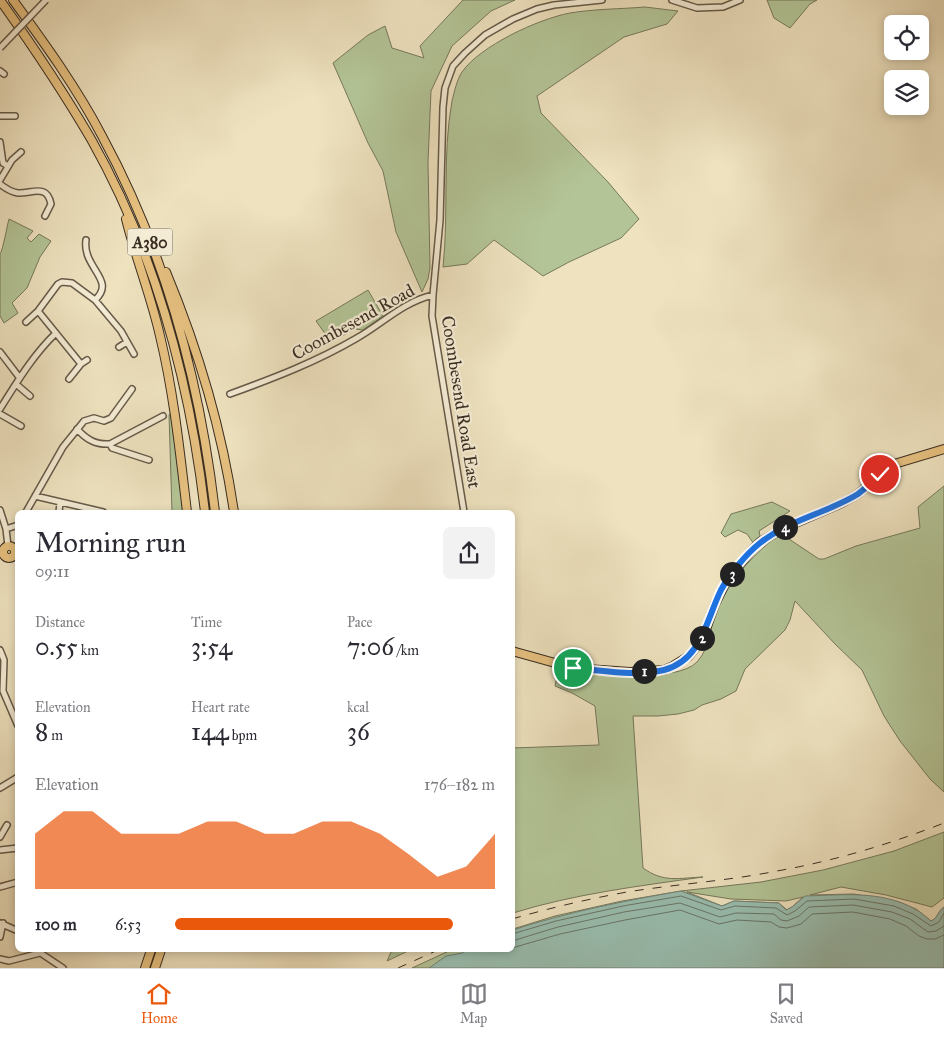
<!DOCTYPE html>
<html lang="en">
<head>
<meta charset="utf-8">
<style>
  :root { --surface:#fff; --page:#f2f2f3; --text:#2b2b33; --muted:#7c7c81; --line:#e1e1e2; --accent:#ea580c }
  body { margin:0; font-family:"IM FELL Great Primer",serif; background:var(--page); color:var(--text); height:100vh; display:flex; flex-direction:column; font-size:19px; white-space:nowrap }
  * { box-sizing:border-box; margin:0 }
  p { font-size:16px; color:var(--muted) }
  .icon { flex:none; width:28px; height:28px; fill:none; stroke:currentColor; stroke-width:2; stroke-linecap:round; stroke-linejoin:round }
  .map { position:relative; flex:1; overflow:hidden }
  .panel { position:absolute; left:15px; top:510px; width:500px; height:442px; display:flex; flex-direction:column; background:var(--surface); border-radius:8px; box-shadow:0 2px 8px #0003 }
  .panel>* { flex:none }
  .buttons { position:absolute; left:884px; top:15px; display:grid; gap:10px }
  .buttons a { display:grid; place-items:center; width:45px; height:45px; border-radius:8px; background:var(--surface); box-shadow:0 2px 8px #0003; font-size:25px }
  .pin { position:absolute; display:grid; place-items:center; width:42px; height:42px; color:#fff; margin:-21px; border:2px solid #fff; border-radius:50%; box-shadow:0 1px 5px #0007 }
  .km { position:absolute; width:25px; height:25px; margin:-12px; border-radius:50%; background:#222; color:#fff; font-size:14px; line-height:25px; text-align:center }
  .round { display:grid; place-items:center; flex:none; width:52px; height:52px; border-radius:8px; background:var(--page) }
  .summary { display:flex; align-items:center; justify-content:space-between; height:85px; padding:0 20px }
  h1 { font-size:28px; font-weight:600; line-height:38px }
  .figures { display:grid; grid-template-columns:repeat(3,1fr); gap:8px; height:85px; padding:5px 20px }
  .figures div { display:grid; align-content:center }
  .figures b { font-size:25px; font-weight:600 }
  .figures small { font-size:14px; font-weight:400 }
  .figures p { font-size:14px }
  .chart { height:140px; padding:10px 20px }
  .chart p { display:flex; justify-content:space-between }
  .chart svg { width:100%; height:90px; margin-top:5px; fill:var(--accent); opacity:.7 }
  ul { padding:0 20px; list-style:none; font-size:16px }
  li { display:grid; grid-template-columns:80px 60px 1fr; align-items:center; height:38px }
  li i { height:12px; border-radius:6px; background:var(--accent) }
  .tab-bar { display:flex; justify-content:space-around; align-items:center; height:70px; border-top:1px solid var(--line); background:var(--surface); font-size:14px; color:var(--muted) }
  .tab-bar a { display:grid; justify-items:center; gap:2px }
  .tab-bar .active { color:var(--accent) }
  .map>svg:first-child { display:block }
</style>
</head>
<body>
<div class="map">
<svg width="944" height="968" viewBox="0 0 944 968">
  <rect width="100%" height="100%" fill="#eee2bf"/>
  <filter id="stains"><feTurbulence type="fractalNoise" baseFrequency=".004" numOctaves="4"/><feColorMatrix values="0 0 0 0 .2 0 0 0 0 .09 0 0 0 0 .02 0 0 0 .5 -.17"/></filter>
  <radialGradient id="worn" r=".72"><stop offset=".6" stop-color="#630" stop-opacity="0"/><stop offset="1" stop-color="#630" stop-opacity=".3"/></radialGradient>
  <!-- green -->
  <path fill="#b3c496" stroke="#76785c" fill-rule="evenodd" d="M463,0H515L491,11L452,46L431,91L428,162L430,268L428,279L422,292L396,232L383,171L368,143L333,63L368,35L385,26L392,48L424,58L420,46Z
    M767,0H817L810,4L790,28L774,18Z
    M645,7L678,11L667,24L624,37L537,96L541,113L608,182L639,219L621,238L569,262L543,276L494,240L467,264L443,267C449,212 442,156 452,101C454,93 457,79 462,72C480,46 538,19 570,13C594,9 620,9 645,7Z
    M9,219L33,231L27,238L31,242L39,234L51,241L40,257L27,288L12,303L18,313L4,323L0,316V254C3,250 7,226 9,219Z
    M368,290L383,316L363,330L355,329L331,342L316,321Z
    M173,410L183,512H172L169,415Z
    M944,486V792L930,779L900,741L884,716L862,670L835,644L795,601L790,620L785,630L745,669L736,691L721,699L702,705L694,710L678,714L658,716H633L643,868C664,883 678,878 703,877C639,886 574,894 513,913L512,748L599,745L595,706L572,693L555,686L559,667C587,674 676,684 697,662C711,647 710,623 719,605C733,575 755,554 780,533L819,559H824L856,546L920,528L918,507Z
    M772,502L790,511L759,531L760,536L754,544L747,534L738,530L725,537L721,533L731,514Z
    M944,832V898L932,907L886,895L841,887L810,895L854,894L895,901L916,909L931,921C938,918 938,911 944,907V968H412L451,950H512L513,929L555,916L622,901L681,891L761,882L823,870L894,851ZM687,892L731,899L786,901L803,897L792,907L787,910L779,903L734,901L722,906Z
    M392,950H410L387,961Z"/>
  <!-- water -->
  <path fill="#99beb0" stroke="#738477" d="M681,891L722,906L734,901L779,903L786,910L792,907L805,896C842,895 881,890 915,909C921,912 926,917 931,921C938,918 938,911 944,907V968H429L446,956L462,953L467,950H512L513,930C568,912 624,901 681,891Z"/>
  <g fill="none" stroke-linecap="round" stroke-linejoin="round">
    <!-- shore -->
    <path stroke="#697669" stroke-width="1" d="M512,934L556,921L623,906L681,896L721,910L735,906L776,908L787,915L795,911L807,901L854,899L894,906L913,914L931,926L939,922L944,913
      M512,941L558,927L624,912L680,903L720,917L736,913L774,914L781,920L787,921L799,916L809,907L853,905L892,912L910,919L928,932L936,931L944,926
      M512,948L560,934L625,920L680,910L719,924L737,920L771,922L779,927L787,928L801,924L812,914L853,912L890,919L906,926L919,936L927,939H935L944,935"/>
    <!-- minor casing -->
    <g stroke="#665a49" stroke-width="8">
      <path id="minor" d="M672,0L697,8L723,7L740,0
        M0,71L4,74
        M0,116H15
        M0,142L3,163L8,166
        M0,180L12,160L21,152
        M0,184C5,188 11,192 18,193C31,194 47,183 51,204L45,216
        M86,240C82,268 117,280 95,300
        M38,311L81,364
        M26,322L38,311L58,284L62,282L72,283L95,300L121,331L134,354
        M119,347L127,342
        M0,352L19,377
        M69,379L81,364L87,360
        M16,384L30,396
        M230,394C274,378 316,362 357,338C382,324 403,302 433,295
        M0,409C17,382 33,355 56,333
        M0,414L21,426
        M77,429C86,439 95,445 110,444L163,416
        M110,444L112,448L149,460
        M35,496L103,512
        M0,510L6,529L8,546
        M26,512L63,447L84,421L94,418L104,421L111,418L132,389
        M59,512L60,503
        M464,512L432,316L433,295L440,220L443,107L445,88L453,66L465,53L485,35L513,19L537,9L554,5L602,0
        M6,529L18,525
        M0,650L4,660L3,691L18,726
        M0,788L18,777
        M0,837L7,825
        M0,850L18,848
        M0,887L18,882
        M0,923L18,931
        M0,937L3,923
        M39,952L63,968
        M0,959L9,961L40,953"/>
    </g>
    <!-- primary casing -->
    <g stroke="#392d22" stroke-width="10">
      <path id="primary" d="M3 552a6 6 0 1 1 12 0a6 6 0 1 1-12 0Z
        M512,651L573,668L630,672L664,670L673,666L689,656L697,646L703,637L715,604L728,578L752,550L760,542L782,529L842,503L858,494L891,465L944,449"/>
    </g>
    <!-- trunk casing -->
    <g stroke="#392d22" stroke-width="10">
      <path id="trunk" d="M0,0C32,45 63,91 91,139C156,254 190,383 205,512
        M13,0C45,44 77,88 102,136C165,252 200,382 215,512
        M126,219C136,259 151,296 160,336C174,394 180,453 187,512
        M166,272C198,349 222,430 234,512
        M145,968L151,950
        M155,968L161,950"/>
    </g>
    <!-- minor -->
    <use href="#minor" stroke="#f4ecd5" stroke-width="5"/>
    <!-- primary -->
    <use href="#primary" stroke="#e7c180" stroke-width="8"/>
    <!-- trunk -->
    <use href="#trunk" stroke="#e7c180" stroke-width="8"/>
    <!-- rail -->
    <path stroke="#392d22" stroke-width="1" stroke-dasharray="9 9" stroke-linecap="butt" d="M512,919C550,908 588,899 627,892C677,884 727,881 777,871C834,861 890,844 944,823
      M398,968L438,950"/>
    <!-- minor-bridge casing -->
    <g stroke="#665a49" stroke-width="8" stroke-linecap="butt">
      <path id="minor-bridge" d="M0,48L46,0"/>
    </g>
    <!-- minor-bridge -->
    <use href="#minor-bridge" stroke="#f4ecd5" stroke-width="5"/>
  </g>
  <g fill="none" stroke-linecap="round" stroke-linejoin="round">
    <!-- route casing -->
    <g stroke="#fff" stroke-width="10">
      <path id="route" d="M573,668C602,670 635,677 664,670C702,660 706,620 721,590C729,575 746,554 760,543C789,520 827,513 858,494C866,488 873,481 880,474"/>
    </g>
    <!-- route -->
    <use href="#route" stroke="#1a73e8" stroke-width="6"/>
  </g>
  <g text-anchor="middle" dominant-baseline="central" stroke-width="4.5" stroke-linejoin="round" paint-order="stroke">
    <!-- shield labels -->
    <rect fill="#f4ecd5" stroke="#716658" stroke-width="1" x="127.5" y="228.5" width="45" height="27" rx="4"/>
    <g font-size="16" font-weight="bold" fill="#392d22">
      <text x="150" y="242">A380</text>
    </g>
    <!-- street labels -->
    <g font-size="18" fill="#392d22" stroke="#f4ecd5">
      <text transform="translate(353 322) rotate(-29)">Coombesend Road</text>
      <text transform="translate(461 402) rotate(81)">Coombesend Road East</text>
    </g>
  </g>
  <rect width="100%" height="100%" filter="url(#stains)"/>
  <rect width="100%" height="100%" fill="url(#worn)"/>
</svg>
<div class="buttons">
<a><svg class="icon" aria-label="locate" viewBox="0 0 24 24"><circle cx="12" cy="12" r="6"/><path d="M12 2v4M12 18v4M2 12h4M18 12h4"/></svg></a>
<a><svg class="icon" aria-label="layers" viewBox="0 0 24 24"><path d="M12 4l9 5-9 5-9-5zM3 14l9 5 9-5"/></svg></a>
</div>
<div class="pin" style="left:573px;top:668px;background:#1e9e55"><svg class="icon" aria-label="arrive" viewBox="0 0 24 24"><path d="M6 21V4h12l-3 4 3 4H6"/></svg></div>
<div class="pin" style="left:880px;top:474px;background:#d93025"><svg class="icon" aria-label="check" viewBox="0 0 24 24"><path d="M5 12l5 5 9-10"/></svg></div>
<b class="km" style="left:644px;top:671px">1</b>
<b class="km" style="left:702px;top:638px">2</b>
<b class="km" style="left:732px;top:574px">3</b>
<b class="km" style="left:785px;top:527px">4</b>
<section class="panel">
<div class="summary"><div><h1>Morning run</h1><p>09:11</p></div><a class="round"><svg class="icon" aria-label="share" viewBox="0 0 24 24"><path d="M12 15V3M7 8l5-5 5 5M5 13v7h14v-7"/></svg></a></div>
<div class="figures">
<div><p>Distance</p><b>0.55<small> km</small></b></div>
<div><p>Time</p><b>3:54</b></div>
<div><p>Pace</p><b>7:06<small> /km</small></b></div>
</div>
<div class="figures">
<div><p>Elevation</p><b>8<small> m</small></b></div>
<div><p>Heart rate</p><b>144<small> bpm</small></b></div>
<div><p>kcal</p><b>36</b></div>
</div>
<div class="chart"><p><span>Elevation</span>176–182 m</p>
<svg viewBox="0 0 160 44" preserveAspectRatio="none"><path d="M0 44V17L10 6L20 6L30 17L40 17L50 17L60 11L70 11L80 17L90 17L100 11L110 11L120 17L130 27L140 38L150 33L160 17V44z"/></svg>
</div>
<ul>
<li><b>100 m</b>6:53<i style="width:87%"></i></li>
</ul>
</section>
</div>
<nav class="tab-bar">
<a class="active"><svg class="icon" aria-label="home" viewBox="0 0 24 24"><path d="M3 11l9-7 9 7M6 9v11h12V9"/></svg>Home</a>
<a><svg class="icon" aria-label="map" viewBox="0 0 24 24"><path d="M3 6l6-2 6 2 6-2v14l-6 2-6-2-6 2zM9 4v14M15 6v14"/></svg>Map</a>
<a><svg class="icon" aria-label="saved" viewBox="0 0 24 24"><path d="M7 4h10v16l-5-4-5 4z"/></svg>Saved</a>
</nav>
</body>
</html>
